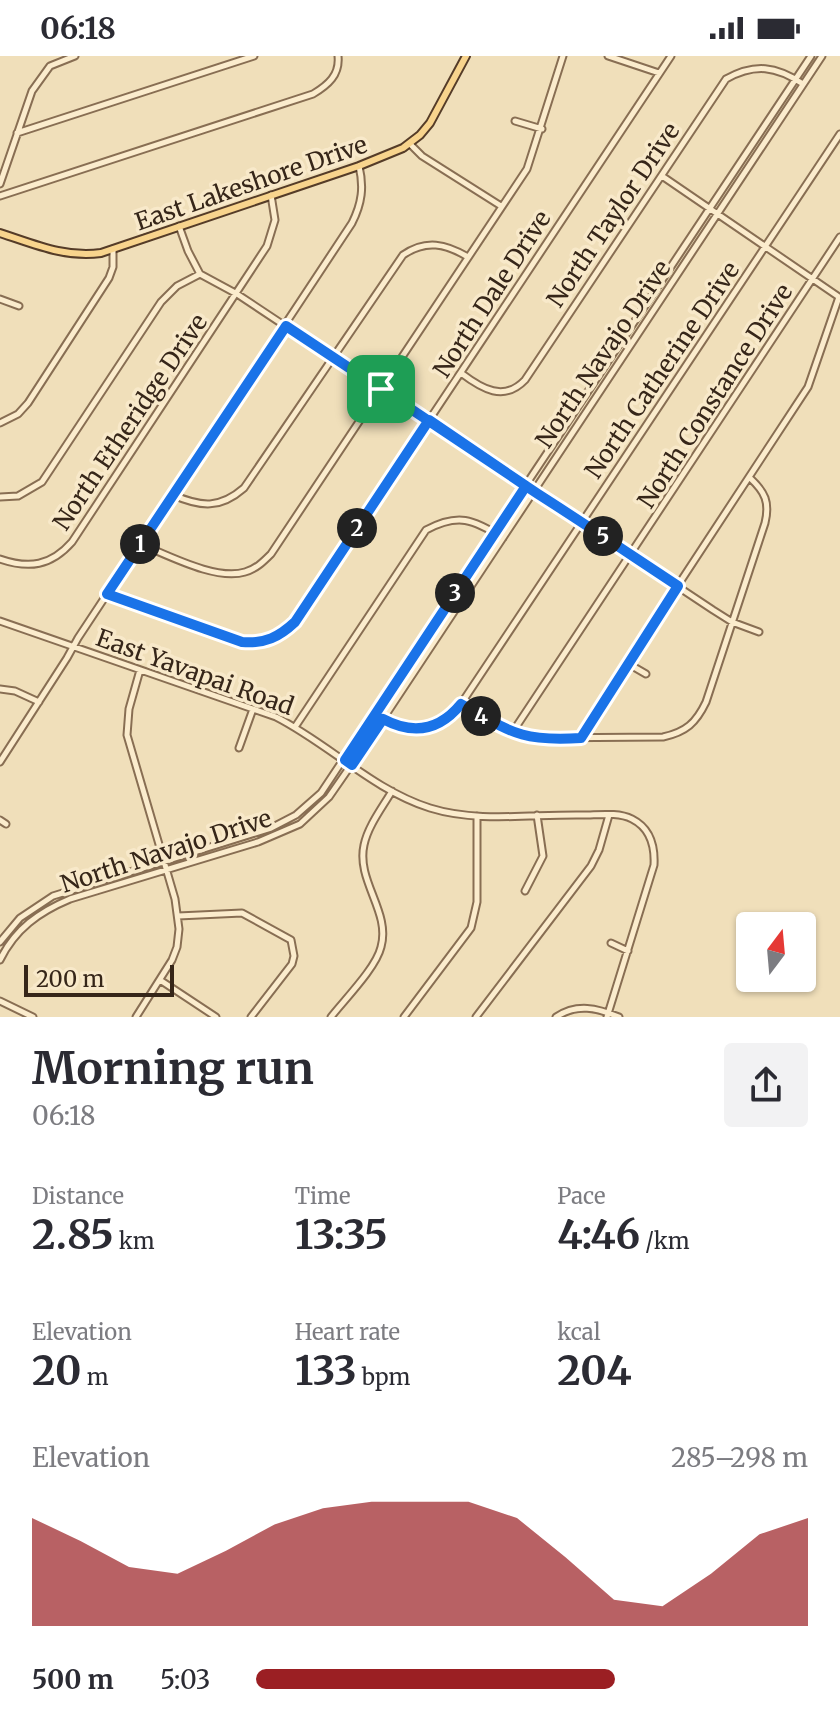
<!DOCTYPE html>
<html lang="en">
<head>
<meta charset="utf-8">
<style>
  :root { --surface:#fff; --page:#f2f2f3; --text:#2b2b33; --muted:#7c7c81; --accent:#9b1f23 }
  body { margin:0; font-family:Merriweather,serif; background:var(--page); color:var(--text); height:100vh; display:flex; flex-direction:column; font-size:30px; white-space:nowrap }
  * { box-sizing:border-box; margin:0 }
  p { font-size:26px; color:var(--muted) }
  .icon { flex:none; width:44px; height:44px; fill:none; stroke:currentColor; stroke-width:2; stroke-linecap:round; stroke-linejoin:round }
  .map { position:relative; height:961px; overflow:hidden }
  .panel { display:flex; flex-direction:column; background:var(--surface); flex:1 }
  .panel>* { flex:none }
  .needle { width:52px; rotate:16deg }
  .buttons { position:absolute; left:736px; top:856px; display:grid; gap:16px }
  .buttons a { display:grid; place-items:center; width:80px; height:80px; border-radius:8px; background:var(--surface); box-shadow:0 2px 6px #0004; font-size:40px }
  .scale { position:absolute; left:24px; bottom:20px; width:150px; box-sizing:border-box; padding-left:8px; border:4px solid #362619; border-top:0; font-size:22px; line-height:28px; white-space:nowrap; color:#362619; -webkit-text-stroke:6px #f8e9ca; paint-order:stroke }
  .pin { position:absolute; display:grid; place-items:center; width:68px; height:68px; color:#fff; margin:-34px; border-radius:16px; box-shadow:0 4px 12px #0006 }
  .km { position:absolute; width:40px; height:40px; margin:-20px; border-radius:50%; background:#222; color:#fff; font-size:22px; line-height:40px; text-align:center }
  .round { display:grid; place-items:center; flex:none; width:84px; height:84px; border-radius:8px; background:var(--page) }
  .head { display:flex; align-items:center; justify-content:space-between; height:136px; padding:0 32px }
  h1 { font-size:44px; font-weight:700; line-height:60px }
  .stats { display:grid; grid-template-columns:repeat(3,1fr); gap:12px; height:136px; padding:8px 32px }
  .stats div { display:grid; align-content:center }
  .stats b { font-size:40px; font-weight:700 }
  .stats small { font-size:22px; font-weight:400 }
  .stats p { font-size:22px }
  .chart { height:224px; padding:16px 32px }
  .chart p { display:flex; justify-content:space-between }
  .chart svg { width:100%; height:144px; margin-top:8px; fill:var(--accent); opacity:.7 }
  ul { padding:0 32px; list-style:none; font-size:26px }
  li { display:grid; grid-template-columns:128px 96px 1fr; align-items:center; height:60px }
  li i { height:20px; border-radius:10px; background:var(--accent) }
  .status { display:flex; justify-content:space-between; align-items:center; height:56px; padding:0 40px; background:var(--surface); direction:ltr }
  .status svg { height:22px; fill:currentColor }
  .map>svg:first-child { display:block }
</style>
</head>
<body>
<div class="status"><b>06:18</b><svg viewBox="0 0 49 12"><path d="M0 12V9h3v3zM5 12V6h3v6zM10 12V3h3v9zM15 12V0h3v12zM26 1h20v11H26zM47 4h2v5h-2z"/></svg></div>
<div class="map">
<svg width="840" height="961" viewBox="0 0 840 961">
  <rect width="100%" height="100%" fill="#f0dfba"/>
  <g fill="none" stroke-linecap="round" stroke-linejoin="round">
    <!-- minor casing -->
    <g stroke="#886e53" stroke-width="9">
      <path id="minor" d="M608,0L659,17
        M515,65L542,73
        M17,77L254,0
        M410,88L422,100L501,150
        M662,120L839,241
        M0,128L32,35L50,10L75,0
        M0,140L313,38C328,29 340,19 338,0
        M179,170L188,195L200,218
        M0,243L19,250
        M461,317C482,333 504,346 525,324L726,23C755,7 776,10 803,28
        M0,367L18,358L28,347L109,222L113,211V193
        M173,439C201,451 220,453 244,432L403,199C426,183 446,188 468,201
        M0,441L18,440L42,426L161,246L177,230L200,218L237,238L713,554L732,566L759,576
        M140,488C168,499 216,525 245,516C256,513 263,506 271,498L527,113L563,0
        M0,503C29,513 51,510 72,486L267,190L275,164L271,139
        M107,538L242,586C265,588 279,581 295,566L671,0
        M0,565L276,661C329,688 373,734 430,752C478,767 532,758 583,759C598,759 618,756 632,763C650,772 655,790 654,809L607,961
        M627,607L646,618
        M0,633L15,635L39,646
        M461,648L500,672L530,682L663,681C686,676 696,667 706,646L765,467C770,446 765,436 750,422
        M376,658C409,679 435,680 461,648L840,78
        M295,671L426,474C458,457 473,463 503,482
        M512,677L840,181
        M581,682L627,607L808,331L839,241
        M239,692L253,653
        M0,706L67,602L78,582L352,167C362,147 364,131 359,110
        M0,764L6,768
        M525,835L543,800L537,759
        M178,860L242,857L291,884L294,900L292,908L251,961
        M0,886L20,862L53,840L271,772L296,759L321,737L811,0
        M611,887L628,895
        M0,904C15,873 39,856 70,843L258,786L300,768L329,741L383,663L822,0
        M160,924L216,961
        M0,945L33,961
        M136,961L172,904L177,891L179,873L175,843L127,679L129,653L140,614
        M331,961C345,943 376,912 381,891C391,856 356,825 364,789C368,770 382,752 392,735
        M404,961L471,872L477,846V760
        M476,961L591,810L599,794L609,759
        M556,961C577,947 597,952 619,961"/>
    </g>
    <!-- major casing -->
    <g stroke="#553c28" stroke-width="10">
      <path id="major" d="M0,177C34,188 65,202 101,197L359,110L403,92L420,79L430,67L466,0"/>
    </g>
    <!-- minor -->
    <use href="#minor" stroke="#fbeccd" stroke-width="5"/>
    <!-- major -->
    <use href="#major" stroke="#f8d48d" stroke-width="6"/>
  </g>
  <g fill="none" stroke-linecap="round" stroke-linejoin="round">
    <!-- route casing -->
    <g stroke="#fff" stroke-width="16">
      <path id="route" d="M381,333L286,270L107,538L242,586C265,588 279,581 295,566L429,364L526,430L345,704L352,709L383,663C413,679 439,675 461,648C511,676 521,686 581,682L678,530C631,499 585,468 538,438C532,434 526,430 520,426L381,333"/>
    </g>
    <!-- route -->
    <use href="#route" stroke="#1a73e8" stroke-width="10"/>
  </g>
  <g text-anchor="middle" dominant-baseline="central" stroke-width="7" stroke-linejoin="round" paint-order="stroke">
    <!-- street labels -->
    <g font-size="24" fill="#362619" stroke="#f8e9ca">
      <text transform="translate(251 127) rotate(-19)">East Lakeshore Drive</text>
      <text transform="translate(613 159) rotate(-56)">North Taylor Drive</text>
      <text transform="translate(492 238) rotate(-57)">North Dale Drive</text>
      <text transform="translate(603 298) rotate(-56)">North Navajo Drive</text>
      <text transform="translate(662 314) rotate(-56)">North Catherine Drive</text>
      <text transform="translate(715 340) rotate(-57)">North Constance Drive</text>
      <text transform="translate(130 366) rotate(-56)">North Etheridge Drive</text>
      <text transform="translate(195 616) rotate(20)">East Yavapai Road</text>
      <text transform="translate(166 795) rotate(-18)">North Navajo Drive</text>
    </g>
  </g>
</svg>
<div class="buttons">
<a><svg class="needle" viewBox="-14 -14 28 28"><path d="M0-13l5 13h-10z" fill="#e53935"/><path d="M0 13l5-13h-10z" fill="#7c7c81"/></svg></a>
</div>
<div class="scale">200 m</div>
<div class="pin" style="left:381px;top:333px;background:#1e9e55"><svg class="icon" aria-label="arrive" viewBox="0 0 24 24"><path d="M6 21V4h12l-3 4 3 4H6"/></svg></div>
<b class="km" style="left:140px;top:488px">1</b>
<b class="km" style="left:357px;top:472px">2</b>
<b class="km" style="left:455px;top:537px">3</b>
<b class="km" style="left:481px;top:660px">4</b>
<b class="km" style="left:603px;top:480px">5</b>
</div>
<section class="panel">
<div class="head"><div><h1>Morning run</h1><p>06:18</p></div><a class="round"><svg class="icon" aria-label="share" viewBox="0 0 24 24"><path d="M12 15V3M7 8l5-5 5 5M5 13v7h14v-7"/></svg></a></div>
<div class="stats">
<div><p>Distance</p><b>2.85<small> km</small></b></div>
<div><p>Time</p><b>13:35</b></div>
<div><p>Pace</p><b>4:46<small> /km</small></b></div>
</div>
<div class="stats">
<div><p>Elevation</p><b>20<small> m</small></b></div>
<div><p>Heart rate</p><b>133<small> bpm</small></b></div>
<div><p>kcal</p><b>204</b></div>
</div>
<div class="chart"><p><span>Elevation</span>285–298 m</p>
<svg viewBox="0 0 160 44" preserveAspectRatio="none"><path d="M0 44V11L10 18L20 26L30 28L40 21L50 13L60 8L70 6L80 6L90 6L100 11L110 23L120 36L130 38L140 28L150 16L160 11V44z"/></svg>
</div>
<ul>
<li><b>500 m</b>5:03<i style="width:65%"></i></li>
</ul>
</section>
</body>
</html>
